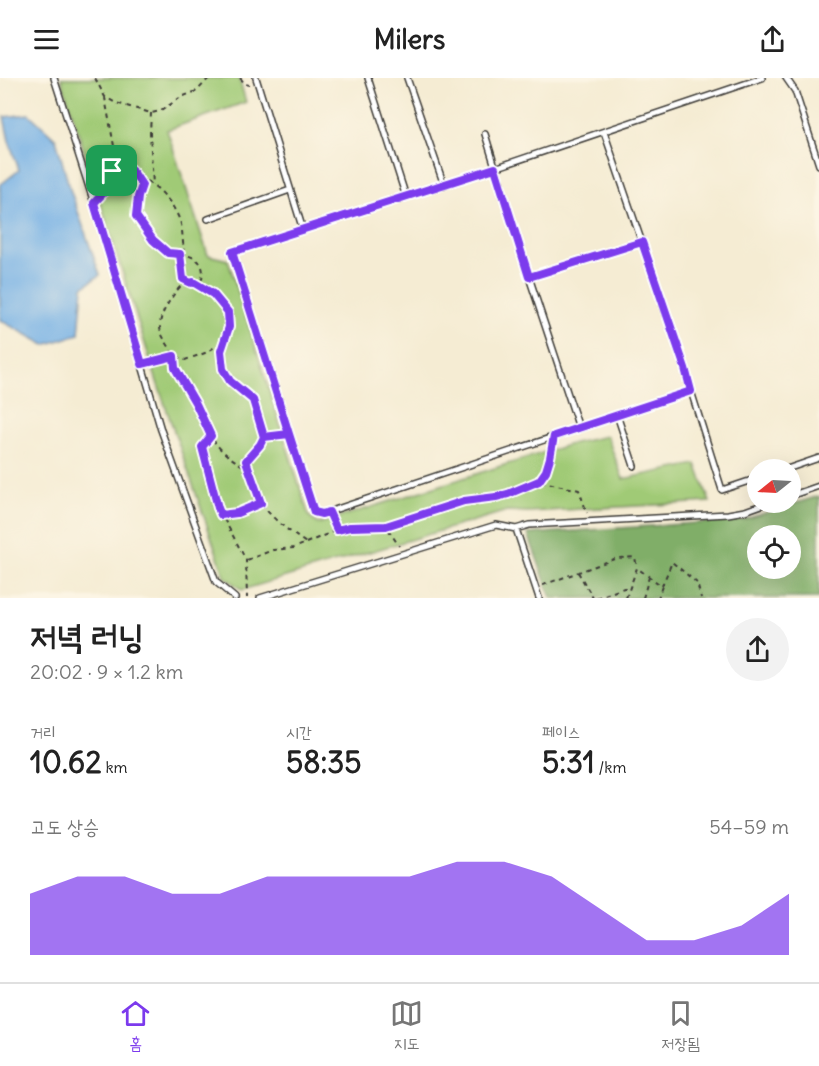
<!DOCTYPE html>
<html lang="ko">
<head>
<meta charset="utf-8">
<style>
  :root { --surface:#fff; --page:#f2f2f2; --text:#222; --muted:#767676; --line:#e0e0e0; --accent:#7c3aed }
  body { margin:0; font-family:Delius,"Poor Story",sans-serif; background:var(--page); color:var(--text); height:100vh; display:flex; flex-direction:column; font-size:22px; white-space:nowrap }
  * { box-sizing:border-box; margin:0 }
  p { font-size:20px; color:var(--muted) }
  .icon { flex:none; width:33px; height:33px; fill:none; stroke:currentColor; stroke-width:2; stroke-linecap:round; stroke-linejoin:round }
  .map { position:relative; height:520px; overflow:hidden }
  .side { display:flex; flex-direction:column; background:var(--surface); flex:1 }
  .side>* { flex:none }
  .needle { width:39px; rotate:252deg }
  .tools { position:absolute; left:747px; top:381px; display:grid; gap:12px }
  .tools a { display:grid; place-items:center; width:54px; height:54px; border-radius:50%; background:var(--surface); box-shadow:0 6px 24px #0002; font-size:30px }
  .pin { position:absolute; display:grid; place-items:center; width:51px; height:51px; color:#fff; margin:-26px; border-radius:12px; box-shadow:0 3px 9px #0006 }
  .round { display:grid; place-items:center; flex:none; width:63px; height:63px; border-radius:32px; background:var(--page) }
  .summary { display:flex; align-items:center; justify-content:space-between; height:102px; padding:0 30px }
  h1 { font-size:33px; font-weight:700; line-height:45px }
  .stats { display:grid; grid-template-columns:repeat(3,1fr); gap:9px; height:102px; padding:6px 30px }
  .stats div { display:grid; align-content:center }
  .stats b { font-size:30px; font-weight:700 }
  .stats small { font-size:16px; font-weight:400 }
  .stats p { font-size:16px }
  .chart { height:168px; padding:12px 30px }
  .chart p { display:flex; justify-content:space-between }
  .chart svg { width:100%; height:108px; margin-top:6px; fill:var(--accent); opacity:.7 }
  header { display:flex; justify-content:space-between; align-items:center; height:78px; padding:0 30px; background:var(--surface); font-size:27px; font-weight:700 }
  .menu { display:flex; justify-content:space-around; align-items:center; height:84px; border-top:2px solid var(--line); background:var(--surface); font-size:16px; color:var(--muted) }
  .menu a { display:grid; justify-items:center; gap:3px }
  .menu .current { color:var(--accent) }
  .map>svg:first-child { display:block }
</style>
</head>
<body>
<header><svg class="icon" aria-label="menu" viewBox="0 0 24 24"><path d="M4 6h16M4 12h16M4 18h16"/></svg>Milers<svg class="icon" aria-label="share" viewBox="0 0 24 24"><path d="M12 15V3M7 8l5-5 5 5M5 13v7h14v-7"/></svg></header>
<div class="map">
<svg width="819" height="520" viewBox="0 0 819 520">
  <rect width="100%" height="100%" fill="#fcf5e5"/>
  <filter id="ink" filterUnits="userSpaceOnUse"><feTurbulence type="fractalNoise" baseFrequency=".0167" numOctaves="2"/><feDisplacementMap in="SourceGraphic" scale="12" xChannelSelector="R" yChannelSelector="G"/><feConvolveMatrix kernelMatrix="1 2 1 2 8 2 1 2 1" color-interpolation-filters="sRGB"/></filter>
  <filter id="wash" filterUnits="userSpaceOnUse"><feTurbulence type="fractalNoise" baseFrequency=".008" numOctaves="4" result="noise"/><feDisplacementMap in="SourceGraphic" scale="24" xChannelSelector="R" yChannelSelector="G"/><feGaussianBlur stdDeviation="1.35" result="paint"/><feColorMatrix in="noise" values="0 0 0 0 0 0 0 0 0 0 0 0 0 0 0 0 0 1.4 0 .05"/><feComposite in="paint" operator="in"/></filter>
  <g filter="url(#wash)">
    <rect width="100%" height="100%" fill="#f5ecd3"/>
    <!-- green -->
    <path fill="#a0ca76" stroke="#5e7349" stroke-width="1.5" d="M61,0H239L246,24L167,52L208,177L228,182L309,438L318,446L574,365L607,358L623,401L696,386L710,424L527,434L507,433L242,512L225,499L158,307Z"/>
    <!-- forest -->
    <path fill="#80ae67" stroke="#4e6542" stroke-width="1.5" fill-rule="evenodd" d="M819,418V520H551L528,456L742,442ZM758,458H790V490H758Z"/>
    <!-- water -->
    <path fill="#74b0e5" stroke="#486680" stroke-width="1.5" d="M29,36L56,61L69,108L100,197L83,209L79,256L45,267L0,242V107L19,92L9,63L4,39Z"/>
  </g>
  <g filter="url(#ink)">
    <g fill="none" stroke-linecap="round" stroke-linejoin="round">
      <!-- lane casing -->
      <g stroke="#3d3b37" stroke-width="8">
        <path id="lane" d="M54,0L100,144L161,352L216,504L235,520
          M256,0L303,152
          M368,0L406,119
          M407,0L444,107
          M786,0L795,13L819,87
          M604,54L685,290L691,313
          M485,56L529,199L579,350
          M208,141L290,112
          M529,199L642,164
          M617,337L634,388
          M784,392L819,380
          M758,400L722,412L691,313L322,436L314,434L232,174L495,90L762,0
          M790,418L819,408
          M516,451L529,447L728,436L745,433L770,424
          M260,520L496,447L516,451L539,520"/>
      </g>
      <!-- path -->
      <path stroke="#3d3b37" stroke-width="2" stroke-dasharray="4.5 4.5" stroke-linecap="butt" d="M95,0L105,19L116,25L151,35L161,33L181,19L197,13L209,0
        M240,0L245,6L249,7
        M151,35L150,55L153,107
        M113,73L134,95L142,107
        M147,103C162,112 174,127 180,143C183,151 182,162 184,171L180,176C176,176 170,176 167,174C159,169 139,146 137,138C135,129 140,108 147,103Z
        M100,118L106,112L112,93L114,68L105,20
        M180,176C195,178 206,184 202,201L191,205L183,201Z
        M187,203C177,209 161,233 160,246C159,258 169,266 173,276C174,280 173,285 175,289C177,298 185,306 189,313C198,330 205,353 217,367C224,376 234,382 243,388L260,367L264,359
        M193,204L213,216L228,234L229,249L221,273L223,291L229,303L253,322L264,359L281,357
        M150,284L174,278L185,282L205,275L215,269L224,267
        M211,358L202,369L218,430L246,482L247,520
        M539,403L546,393L552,370
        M221,437L237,435L261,425L246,383
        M386,448L464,423L496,419L508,415L539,403L579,412L587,435
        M337,452L350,449L386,448L399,468
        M306,465L337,452L333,442
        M247,482L273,472L294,470L306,465C289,453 273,442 261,425
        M578,494L593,520
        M543,507L617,480L635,479L637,490
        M662,508L672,484L697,505L701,520
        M596,520L624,510H630
        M626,520L637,490L662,508L658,520
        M643,520L649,499"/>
      <!-- lane -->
      <use href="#lane" stroke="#fff" stroke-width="5"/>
    </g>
  </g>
  <g fill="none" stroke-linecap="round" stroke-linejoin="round" filter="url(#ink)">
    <!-- route casing -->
    <g stroke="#fff" stroke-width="12">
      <path id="route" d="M112,93L106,112L94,125L142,286L174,278L175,290L196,326L211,358L202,369L218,430L221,437L237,435L261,425L246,383L260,367L264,359L289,356L314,434L322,436L329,434L337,452L350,449L386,448L464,423L496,419L508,416L539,403L546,393L550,380L554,358L691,313L685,290L642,164L529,199L495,90L232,174L289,356L264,359L253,322L230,303L223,291L221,273L229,249L228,234L213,216L193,204L191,205L183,201L180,176L168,175L153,162L136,138L138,119L142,107L134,95L113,74L112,93"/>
    </g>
    <!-- route -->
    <use href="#route" stroke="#7c3aed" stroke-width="8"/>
  </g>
</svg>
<div class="tools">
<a><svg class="needle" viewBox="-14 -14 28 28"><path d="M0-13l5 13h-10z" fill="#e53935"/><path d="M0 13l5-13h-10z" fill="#767676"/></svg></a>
<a><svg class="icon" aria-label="locate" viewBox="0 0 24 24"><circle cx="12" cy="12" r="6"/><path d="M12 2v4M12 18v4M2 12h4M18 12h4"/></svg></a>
</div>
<div class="pin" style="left:112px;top:93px;background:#1e9e55"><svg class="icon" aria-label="arrive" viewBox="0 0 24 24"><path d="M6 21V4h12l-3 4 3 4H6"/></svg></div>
</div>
<section class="side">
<div class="summary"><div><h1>저녁 러닝</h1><p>20:02 · 9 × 1.2 km</p></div><a class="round"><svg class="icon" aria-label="share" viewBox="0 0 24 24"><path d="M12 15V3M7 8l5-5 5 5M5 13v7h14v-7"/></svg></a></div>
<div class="stats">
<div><p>거리</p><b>10.62<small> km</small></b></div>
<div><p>시간</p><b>58:35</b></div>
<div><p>페이스</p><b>5:31<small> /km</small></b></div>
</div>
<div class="chart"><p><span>고도 상승</span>54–59 m</p>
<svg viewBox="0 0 160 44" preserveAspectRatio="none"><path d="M0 44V19L10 12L20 12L30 19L40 19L50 12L60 12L70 12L80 12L90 6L100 6L110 12L120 25L130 38L140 38L150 32L160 19V44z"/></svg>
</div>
</section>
<nav class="menu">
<a class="current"><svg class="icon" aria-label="home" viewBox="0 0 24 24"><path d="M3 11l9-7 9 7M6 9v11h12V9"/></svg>홈</a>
<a><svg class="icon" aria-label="map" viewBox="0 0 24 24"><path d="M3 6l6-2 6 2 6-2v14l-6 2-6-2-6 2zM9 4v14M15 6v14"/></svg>지도</a>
<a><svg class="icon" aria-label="saved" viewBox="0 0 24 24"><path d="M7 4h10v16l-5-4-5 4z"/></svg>저장됨</a>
</nav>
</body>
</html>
